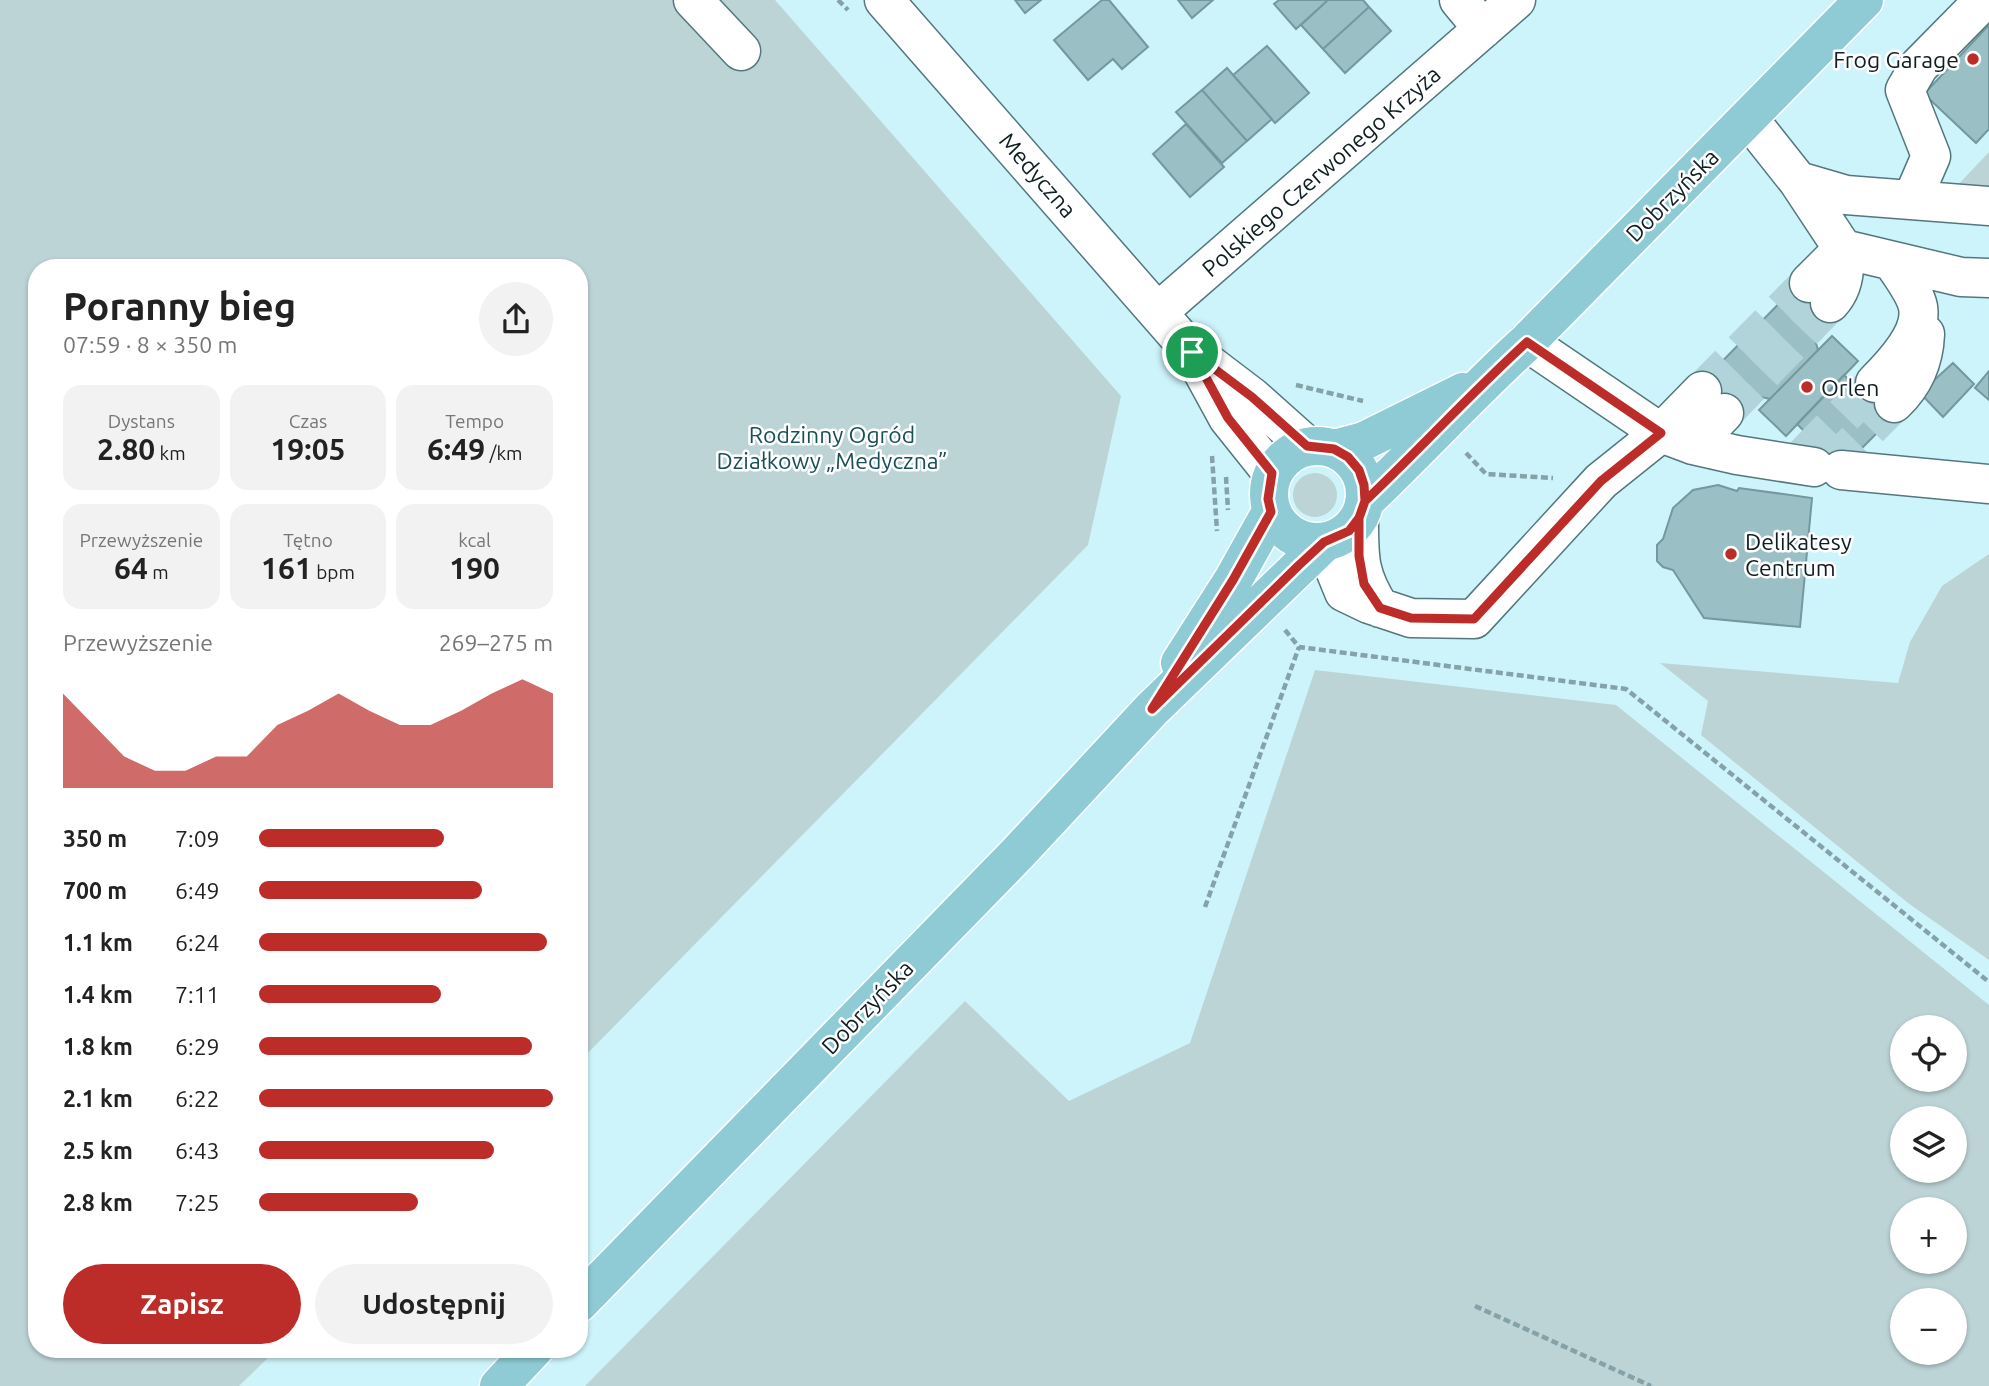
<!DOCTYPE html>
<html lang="pl">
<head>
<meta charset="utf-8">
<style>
  :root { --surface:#fff; --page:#f2f2f2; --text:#222; --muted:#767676; --accent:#bc2d29 }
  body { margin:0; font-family:Ubuntu,sans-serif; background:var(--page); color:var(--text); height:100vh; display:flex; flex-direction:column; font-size:26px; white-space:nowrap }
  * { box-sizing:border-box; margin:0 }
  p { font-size:23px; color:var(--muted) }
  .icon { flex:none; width:38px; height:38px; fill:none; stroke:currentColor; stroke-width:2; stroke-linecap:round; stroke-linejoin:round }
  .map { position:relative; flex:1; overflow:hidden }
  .side { position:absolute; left:28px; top:259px; width:560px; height:1099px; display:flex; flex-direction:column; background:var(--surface); border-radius:28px; box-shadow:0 2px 5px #0004 }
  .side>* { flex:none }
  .buttons { position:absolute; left:1890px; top:1015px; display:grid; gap:14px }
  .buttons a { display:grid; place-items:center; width:77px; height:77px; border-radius:50%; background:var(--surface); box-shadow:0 2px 5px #0004; font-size:35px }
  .pin { position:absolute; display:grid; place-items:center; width:60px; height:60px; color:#fff; margin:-30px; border:4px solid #fff; border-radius:50%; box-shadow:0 2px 7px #0007 }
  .round { display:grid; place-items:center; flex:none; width:74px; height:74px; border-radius:37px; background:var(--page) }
  .head { display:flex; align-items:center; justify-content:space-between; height:119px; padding:0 35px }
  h1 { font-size:38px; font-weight:700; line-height:52px }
  .metrics { display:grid; grid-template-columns:repeat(3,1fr); gap:10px; height:119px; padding:7px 35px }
  .metrics div { display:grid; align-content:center; border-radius:18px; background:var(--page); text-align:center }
  .metrics b { font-size:30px; font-weight:700 }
  .metrics small { font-size:19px; font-weight:400 }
  .metrics p { font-size:19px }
  .chart { height:196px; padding:14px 35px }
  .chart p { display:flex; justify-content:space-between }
  .chart svg { width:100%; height:126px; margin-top:7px; fill:var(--accent); opacity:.7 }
  .cta { display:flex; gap:14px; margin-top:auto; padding:14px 35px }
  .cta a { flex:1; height:80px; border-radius:42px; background:var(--accent); color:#fff; font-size:28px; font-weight:700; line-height:80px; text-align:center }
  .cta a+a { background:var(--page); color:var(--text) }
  ul { padding:0 35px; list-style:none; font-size:23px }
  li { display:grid; grid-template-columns:112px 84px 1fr; align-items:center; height:52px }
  li i { height:18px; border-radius:9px; background:var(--accent) }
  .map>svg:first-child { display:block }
</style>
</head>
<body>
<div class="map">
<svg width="1989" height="1386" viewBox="0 0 1989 1386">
  <rect width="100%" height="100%" fill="#cdf4fa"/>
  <!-- green -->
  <path fill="#bdd4d7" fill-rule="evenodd" d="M0,0H775L1121,396L1088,545L579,1062V268H37V1349H277L239,1386H0Z
    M1989,152V191L1955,188Z
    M1293 495a22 22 0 1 1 44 0a22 22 0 1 1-44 0Z
    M1989,554V960L1908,903L1701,735L1708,701L1660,663L1898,683L1910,642L1942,586Z
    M1315,670L1616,705L1989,1005V1386H585L965,1001L1069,1101L1190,1043ZM1955,1027V1080H1902V1027ZM1902,1118H1955V1171H1902ZM1955,1209V1262H1902V1209ZM1902,1300H1955V1353H1902Z"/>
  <!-- building -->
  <path fill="#9ac0c6" stroke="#73989d" stroke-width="2" d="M1015,0H1041L1025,13Z
    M1102,0H1109L1148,47L1122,69L1113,59L1088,80L1054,40Z
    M1178,0H1213L1192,18Z
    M1279,0H1328L1296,29L1274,4Z
    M1328,0H1363L1369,7L1323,49L1301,25Z
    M1369,7L1391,31L1345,73L1323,49Z
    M1989,25V129L1976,143L1924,94Z
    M1267,46L1309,93L1275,123L1233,75Z
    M1227,68L1272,119L1247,141L1202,90Z
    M1202,90L1247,141L1222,163L1176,112Z
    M1186,124L1224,167L1190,197L1153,154Z
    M1805,277L1836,309L1813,333L1818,350L1770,399L1752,395L1729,419L1697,387Z
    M1832,336L1858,361L1786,436L1759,410Z
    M1953,363L1974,384L1943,417L1920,393Z
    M1989,371V400L1975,388Z
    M1844,375L1855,386L1866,375L1901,409L1829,481L1796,448L1808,435L1797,424Z
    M1718,485L1737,491L1739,488L1812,498L1800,627L1704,618L1673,570L1663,567L1657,561V545L1663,539L1673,508L1693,490Z"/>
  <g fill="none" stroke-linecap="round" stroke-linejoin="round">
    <!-- minor-tunnel -->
    <path stroke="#b0d4d9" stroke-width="38" stroke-dasharray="38 19" stroke-linecap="butt" d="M1702,391L1809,283
      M1724,413L1830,303
      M1804,456L1875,383
      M1829,468L1894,403"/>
    <!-- minor casing -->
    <g stroke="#53777d" stroke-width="41">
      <path id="minor" d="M693,0L741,51
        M884,0L1192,352L1228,418L1272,473
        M1459,0L1483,29
        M1748,118L1798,181L1846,195L1989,206
        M1798,181L1843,249L1809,283
        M1912,200L1931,156L1905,90L1919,66L1984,0
        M1830,303C1844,288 1846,269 1843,249L1961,277L1989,278
        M1158,312L1516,0
        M1527,342L1661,433L1693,445L1737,455L1814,467
        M1202,359L1252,397L1307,446
        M1875,383C1892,366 1923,334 1918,307C1915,292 1901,275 1893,262
        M1894,403C1914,384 1924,361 1925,334
        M1693,445L1724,413
        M1841,470L1989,484
        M1359,518C1359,557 1358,574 1380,608
        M1324,543L1344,592L1369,604L1411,618L1474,619L1601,481L1661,433L1702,391"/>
    </g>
    <!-- major casing -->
    <g stroke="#fff" stroke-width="41">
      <path id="major" d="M1269 494a48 48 0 1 1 96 0a48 48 0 1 1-96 0Z
        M1334,449L1364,441L1463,392
        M1365,501C1420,449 1471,393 1527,342L1864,0
        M1180,663L1233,580L1271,512
        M579,1303L1017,854L1152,709L1324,543
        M499,1386L534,1349"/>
    </g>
    <!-- path -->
    <path stroke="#84a2a7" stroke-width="4.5" stroke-dasharray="7 3.5" stroke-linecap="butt" d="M838,0L848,10
      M1296,385L1363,401
      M1466,453L1486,474L1553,478
      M1212,456L1217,531
      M1226,477L1228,510
      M1285,630L1299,647L1626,689L1989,982
      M1205,907L1299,647
      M1475,1306L1651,1386"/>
    <!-- minor -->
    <use href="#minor" stroke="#fff" stroke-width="38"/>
    <!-- major -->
    <use href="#major" stroke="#8ecbd4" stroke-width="38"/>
  </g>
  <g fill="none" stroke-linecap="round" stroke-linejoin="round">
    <!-- route casing -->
    <g stroke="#fff" stroke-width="14">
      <path id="route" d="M1192,352L1228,418L1272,473L1268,499L1271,512L1233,580L1152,709L1298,566L1324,542L1349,531L1359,518L1365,501C1420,449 1471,393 1527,342L1661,433L1601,481L1474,619L1411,618L1380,608L1364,584L1359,556V518L1365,501L1364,485L1359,470L1348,457L1334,449L1307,446L1252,397L1192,352"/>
    </g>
    <!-- route -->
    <use href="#route" stroke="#bc2d29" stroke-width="9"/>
  </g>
  <!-- markers -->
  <g fill="#bc2d29" stroke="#fff" stroke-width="2.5">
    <circle cx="1973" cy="59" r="7"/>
    <circle cx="1807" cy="387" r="7"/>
    <circle cx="1731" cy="554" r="7"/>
  </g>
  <g text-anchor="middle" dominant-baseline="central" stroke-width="5" stroke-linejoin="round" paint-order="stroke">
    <!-- poi labels -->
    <g font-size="23" fill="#0f1e20" stroke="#fff" text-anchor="start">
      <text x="1959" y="59" text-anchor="end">Frog Garage</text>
      <text x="1821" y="387">Orlen</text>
      <text x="1745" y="541">Delikatesy<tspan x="1745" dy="26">Centrum</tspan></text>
    </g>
    <!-- street labels -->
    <g font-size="23" fill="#0f1e20" stroke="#fff">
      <text transform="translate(1321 171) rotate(-41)">Polskiego Czerwonego Krzyża</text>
      <text transform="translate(1038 175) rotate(49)">Medyczna</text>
      <text transform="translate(1672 195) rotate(-45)">Dobrzyńska</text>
      <text transform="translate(867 1007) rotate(-46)">Dobrzyńska</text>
    </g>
    <!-- park labels -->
    <g font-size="23" fill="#194f56" stroke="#fff">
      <text x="832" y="434">Rodzinny Ogród<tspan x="832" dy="26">Działkowy „Medyczna”</tspan></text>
    </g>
  </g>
</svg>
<div class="buttons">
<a><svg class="icon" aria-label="locate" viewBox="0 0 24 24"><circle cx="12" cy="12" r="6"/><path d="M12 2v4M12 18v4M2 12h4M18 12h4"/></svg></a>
<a><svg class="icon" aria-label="layers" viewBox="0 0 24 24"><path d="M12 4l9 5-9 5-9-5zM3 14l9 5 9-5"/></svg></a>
<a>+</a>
<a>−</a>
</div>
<div class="pin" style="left:1192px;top:352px;background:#1e9e55"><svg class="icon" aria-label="arrive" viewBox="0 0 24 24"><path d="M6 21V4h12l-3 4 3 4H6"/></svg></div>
<section class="side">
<div class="head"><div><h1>Poranny bieg</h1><p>07:59 · 8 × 350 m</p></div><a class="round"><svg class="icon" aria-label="share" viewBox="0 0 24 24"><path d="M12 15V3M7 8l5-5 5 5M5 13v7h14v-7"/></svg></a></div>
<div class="metrics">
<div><p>Dystans</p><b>2.80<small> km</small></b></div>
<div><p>Czas</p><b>19:05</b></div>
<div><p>Tempo</p><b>6:49<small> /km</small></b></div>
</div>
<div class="metrics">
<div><p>Przewyższenie</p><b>64<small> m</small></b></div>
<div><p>Tętno</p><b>161<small> bpm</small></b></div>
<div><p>kcal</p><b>190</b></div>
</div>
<div class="chart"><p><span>Przewyższenie</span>269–275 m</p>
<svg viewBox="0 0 160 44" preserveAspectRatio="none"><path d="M0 44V11L10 22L20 33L30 38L40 38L50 33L60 33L70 22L80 17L90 11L100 17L110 22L120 22L130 17L140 11L150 6L160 11V44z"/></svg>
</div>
<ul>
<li><b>350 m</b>7:09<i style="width:63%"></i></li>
<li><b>700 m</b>6:49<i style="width:76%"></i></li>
<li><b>1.1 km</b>6:24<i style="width:98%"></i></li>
<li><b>1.4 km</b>7:11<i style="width:62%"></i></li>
<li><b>1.8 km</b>6:29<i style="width:93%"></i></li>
<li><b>2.1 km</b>6:22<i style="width:100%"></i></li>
<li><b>2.5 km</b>6:43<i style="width:80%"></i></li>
<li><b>2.8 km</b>7:25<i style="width:54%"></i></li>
</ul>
<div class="cta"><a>Zapisz</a><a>Udostępnij</a></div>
</section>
</div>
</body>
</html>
